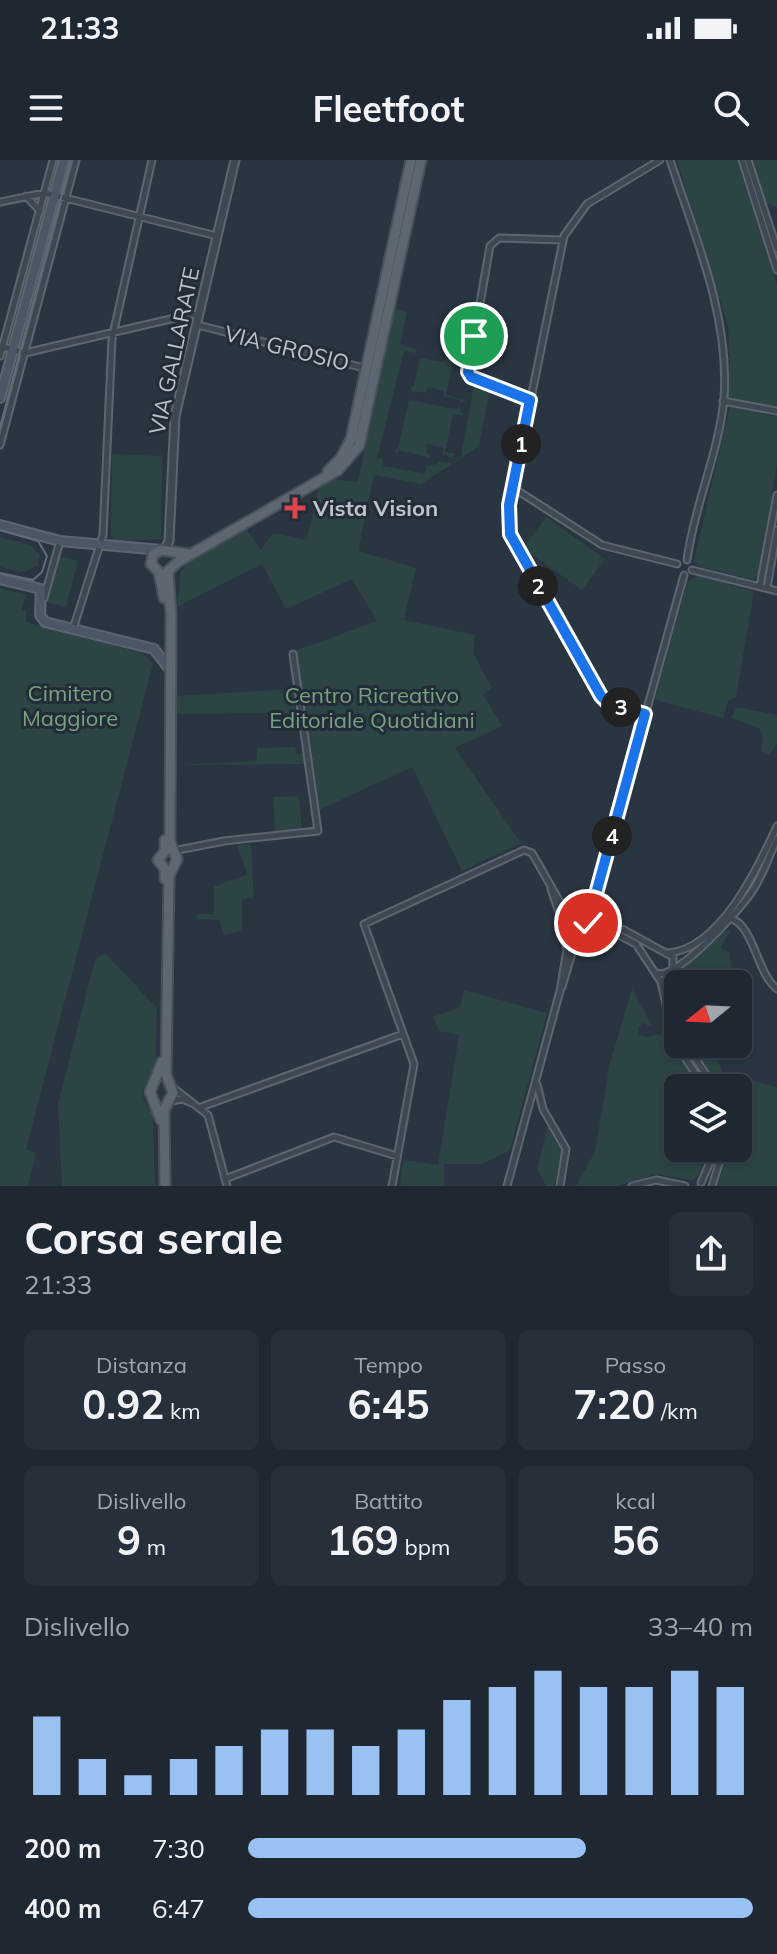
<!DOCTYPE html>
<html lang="it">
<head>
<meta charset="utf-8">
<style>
  :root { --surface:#1f2832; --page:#27303a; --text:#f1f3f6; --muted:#a1a6ac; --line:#3c444d; --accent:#99c2f3 }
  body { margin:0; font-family:Mulish,sans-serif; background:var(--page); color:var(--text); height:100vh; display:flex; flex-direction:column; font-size:30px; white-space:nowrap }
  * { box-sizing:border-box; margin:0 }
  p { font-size:26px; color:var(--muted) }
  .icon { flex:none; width:44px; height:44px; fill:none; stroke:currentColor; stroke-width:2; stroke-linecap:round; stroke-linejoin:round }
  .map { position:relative; height:1026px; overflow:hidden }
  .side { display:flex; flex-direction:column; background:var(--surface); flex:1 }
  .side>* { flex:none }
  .needle { width:52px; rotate:252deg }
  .buttons { position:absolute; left:664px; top:810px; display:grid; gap:16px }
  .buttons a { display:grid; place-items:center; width:88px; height:88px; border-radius:12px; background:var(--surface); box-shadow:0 2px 6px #0004,0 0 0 2px var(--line); font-size:40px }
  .pin { position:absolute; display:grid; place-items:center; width:68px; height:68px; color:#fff; margin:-34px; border:4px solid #fff; border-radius:50%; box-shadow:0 2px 8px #0007 }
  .km { position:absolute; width:40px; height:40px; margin:-20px; border-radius:50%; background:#222; color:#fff; font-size:22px; line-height:40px; text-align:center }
  .round { display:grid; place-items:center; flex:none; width:84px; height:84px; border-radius:12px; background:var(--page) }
  .overview { display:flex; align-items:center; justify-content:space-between; height:136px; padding:0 24px }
  h1 { font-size:44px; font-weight:700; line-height:60px }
  .metrics { display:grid; grid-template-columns:repeat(3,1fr); gap:12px; height:136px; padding:8px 24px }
  .metrics div { display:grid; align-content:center; border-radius:12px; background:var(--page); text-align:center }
  .metrics b { font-size:40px; font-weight:700 }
  .metrics small { font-size:22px; font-weight:400 }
  .metrics p { font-size:22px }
  .chart { height:224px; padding:16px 24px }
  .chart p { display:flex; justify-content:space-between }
  .chart svg { width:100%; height:144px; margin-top:8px; stroke:var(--accent); stroke-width:6 }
  ul { padding:0 24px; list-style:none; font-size:26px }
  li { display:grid; grid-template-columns:128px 96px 1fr; align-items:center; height:60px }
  li i { height:20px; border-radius:10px; background:var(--accent) }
  .status { display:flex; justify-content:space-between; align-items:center; height:56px; padding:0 40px; background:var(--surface); direction:ltr }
  .status svg { height:22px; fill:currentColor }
  header { display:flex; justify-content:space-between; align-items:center; height:104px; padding:0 24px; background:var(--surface); font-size:36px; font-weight:700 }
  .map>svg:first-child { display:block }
</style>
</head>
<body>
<div class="status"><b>21:33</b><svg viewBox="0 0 49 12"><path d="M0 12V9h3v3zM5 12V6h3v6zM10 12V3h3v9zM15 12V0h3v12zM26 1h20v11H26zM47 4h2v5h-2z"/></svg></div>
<header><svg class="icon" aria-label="menu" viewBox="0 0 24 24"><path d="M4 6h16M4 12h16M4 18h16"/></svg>Fleetfoot<svg class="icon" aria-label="search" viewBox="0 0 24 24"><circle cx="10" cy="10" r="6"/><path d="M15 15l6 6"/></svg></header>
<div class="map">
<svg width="777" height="1026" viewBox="0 0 777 1026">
  <rect width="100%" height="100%" fill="#293642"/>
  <!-- green -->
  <path fill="#2c4444" d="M677,0H737L777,125V247L727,237L730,203L728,166Z
    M753,0H777V47L766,44Z
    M393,149L407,151L400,185L417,189L416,193L404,191L377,298L383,299V306L425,314L426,306L437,304V301L452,303L461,297L474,225L490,229L479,286L421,324L374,315L358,391L416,408L404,460L475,475L473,493L492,528L483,534L502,566L455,588L521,683L462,711L412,607L317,651L295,491L377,461L352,419L286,449L262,404L177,447L181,411L194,396L245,367L261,390L273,373L307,380L319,326L331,319L358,322Z
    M454,188L465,190L463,197H454L446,235L466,240L460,243V240L443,236L444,231L428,227L426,233L415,231L414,234L410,226L414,227L420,198L442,202L452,195Z
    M409,240L455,249L460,247L463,256L453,254L445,292L455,294L451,298L445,294L442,297L444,288L428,284L426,293L431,295L430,298L399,290L397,293L395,289H398Z
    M730,246L777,257V303L759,413L754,420L701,407L694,400Z
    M112,294L162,296L161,379L117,381L111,376Z
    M546,357L605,399L582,430L523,388Z
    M0,377L32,386L40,395L38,405L24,412L0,407Z
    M60,396L78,401L66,447L47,442Z
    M698,415L754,432L736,537L728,541L723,558L655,540L687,423Z
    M0,428L26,435L22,449L26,451V462L143,493L153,504L26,989L36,993L28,1026H0Z
    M293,529L296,553L176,554V536Z
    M737,547L777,555V583L769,596L761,592L763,576L759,568L731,558Z
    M295,587L297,594H303L304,604L176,605L257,601V588Z
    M299,636L302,669L275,672L273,637Z
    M251,684L254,738L242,739V771L223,775L220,760L196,759L197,754H214V727L247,714L237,685Z
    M723,771H730L720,788L729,792L732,813L738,821L714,824L716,814L705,811L702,821L682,808L686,803Z
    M105,793L157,848L155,908L142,931L144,941L153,954L155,1026H62L58,944L95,800Z
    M632,829L653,867L642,863L638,868L639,875L645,877L666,873L700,928H678V988H711L699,1015L692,1020L655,1014L617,1026H576L595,992L610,903Z
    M464,830L547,853L510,990L482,1004H444V1026H400L403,1000L438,1005L459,875L439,871L433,857L460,847Z
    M689,884H713L722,913L777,927V1026H718L728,988H738V928H719Z
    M551,967L563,991L554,1026H546L537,1009L547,968Z"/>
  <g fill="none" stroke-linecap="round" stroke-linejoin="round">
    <!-- minor casing -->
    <g stroke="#5c6670" stroke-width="9">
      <path id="minor" d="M670,0C695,76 730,157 724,238C719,293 694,346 687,400
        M742,0L777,110
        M748,0L777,89
        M26,36L40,51
        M0,42L45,33L217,76
        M198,165L368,209
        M0,186L25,193L192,154L199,156
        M0,196L53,0
        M530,240L471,217L468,212L490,86L499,78L563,80
        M723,241L777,251
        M0,285L76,0
        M512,327L602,385L677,404
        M692,410L777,431
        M760,426L777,335
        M767,428L777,370
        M44,438L60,381
        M73,469L103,375L112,179L152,0
        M645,554L609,544L601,536L514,386L507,356L564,76L587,44L660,0
        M173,691L224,681L318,671L293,494
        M551,729L562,761
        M731,758C755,768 756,812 777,829
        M588,762L624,770L673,797L672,840L678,869
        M588,763L598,731
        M668,793C720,789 758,708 777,666
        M657,813C676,821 741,749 753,730C763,715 769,696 777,679
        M562,827L575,783L588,774L611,771L636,784L661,822L674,881L705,928
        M686,884L715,928
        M537,924L543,949L566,989L560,1026
        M171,926L208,955L227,1026
        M172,941L182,939L192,943
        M201,947L403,874
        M225,1019L334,977L397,996
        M701,1023L716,988
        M392,1026L414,904L364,764L524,690L532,693L564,749L570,753
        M507,1026L560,831L567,790L561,763L569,754L586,751L598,726L684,415
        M632,1026L656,1020L685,1026
        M712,1026L724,988"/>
    </g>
    <!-- tertiary casing -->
    <g stroke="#5c6670" stroke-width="11">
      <path id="tertiary" d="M164,391L169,381L175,256L235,0"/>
    </g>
    <!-- secondary casing -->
    <g stroke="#5c6670" stroke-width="12">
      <path id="secondary" d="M0,238L64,0
        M0,365L60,381L161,390
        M0,419L41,429L40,455L45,462L154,489L167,506"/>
    </g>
    <!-- primary casing -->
    <g stroke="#47515c" stroke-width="13">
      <path id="primary" d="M328,311L341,298L351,279L411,0
        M164,438L159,412L151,404L153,395L161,390L188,394
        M165,719V709L158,700L165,691V680
        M161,960L150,932L162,902
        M165,1026L164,950L173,933L166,914L169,716L177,699L170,682L171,455L168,411L179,401L338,310L359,286L421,0"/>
    </g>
    <!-- minor -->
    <use href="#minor" stroke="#3d4852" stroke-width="5"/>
    <!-- tertiary -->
    <use href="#tertiary" stroke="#3d4852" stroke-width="7"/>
    <!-- secondary -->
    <use href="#secondary" stroke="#4c5765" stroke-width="8"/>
    <!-- primary -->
    <use href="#primary" stroke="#5c6772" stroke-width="9"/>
    <!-- tram -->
    <path stroke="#606c79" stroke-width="2" d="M0,267L71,0
      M0,370L38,381L47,396L42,412L33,420L0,413"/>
  </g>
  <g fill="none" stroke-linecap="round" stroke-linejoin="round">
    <!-- route casing -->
    <g stroke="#fff" stroke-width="16">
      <path id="route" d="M474,176L468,212L471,217L530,240L509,345L510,374L601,536L609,544L645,554L588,763"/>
    </g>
    <!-- route -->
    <use href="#route" stroke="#1a73e8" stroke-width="10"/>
  </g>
  <!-- markers -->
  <path fill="#e0444e" stroke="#222d38" stroke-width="3" d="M291 336h8v8h8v8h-8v8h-8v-8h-8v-8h8z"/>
  <g text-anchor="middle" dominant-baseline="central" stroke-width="6" stroke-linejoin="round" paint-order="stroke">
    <!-- street labels -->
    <g font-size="22" fill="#bbc3cc" stroke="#222d38">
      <text transform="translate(287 188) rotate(14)">VIA GROSIO</text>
      <text transform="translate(174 191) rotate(-78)">VIA GALLARATE</text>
    </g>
    <!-- poi labels -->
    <g font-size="22" font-weight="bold" fill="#bbc3cc" stroke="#222d38" text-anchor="start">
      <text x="313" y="348">Vista Vision</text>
    </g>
    <!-- park labels -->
    <g font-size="22" fill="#7aa081" stroke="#222d38">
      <text x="70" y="533">Cimitero<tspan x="70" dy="25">Maggiore</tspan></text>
      <text x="372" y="535">Centro Ricreativo<tspan x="372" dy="25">Editoriale Quotidiani</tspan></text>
    </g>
  </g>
</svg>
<div class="buttons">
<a><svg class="needle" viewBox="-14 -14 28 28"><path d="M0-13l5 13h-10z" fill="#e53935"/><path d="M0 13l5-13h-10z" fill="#a1a6ac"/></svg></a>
<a><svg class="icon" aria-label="layers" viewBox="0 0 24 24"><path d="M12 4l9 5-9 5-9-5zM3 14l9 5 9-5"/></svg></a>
</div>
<div class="pin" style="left:474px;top:176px;background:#1e9e55"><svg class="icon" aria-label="arrive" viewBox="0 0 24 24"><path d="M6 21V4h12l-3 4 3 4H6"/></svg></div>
<div class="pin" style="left:588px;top:763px;background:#d93025"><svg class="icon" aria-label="check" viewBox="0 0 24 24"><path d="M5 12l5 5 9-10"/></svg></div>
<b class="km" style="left:521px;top:284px">1</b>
<b class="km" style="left:538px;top:426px">2</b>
<b class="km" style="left:621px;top:547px">3</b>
<b class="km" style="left:612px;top:676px">4</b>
</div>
<section class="side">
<div class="overview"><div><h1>Corsa serale</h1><p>21:33</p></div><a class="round"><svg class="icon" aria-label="share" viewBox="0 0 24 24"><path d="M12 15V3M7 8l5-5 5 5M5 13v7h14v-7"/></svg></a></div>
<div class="metrics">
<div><p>Distanza</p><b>0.92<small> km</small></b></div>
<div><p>Tempo</p><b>6:45</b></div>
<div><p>Passo</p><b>7:20<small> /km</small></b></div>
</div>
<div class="metrics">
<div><p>Dislivello</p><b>9<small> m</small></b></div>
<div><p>Battito</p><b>169<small> bpm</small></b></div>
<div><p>kcal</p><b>56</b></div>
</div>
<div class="chart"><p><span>Dislivello</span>33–40 m</p>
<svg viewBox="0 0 160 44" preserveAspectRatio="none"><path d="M5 44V20M15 44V33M25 44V38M35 44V33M45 44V29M55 44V24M65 44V24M75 44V29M85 44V24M95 44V15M105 44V11M115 44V6M125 44V11M135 44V11M145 44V6M155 44V11"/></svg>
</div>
<ul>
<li><b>200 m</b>7:30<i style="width:67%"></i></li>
<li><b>400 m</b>6:47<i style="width:100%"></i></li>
</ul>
</section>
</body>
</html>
